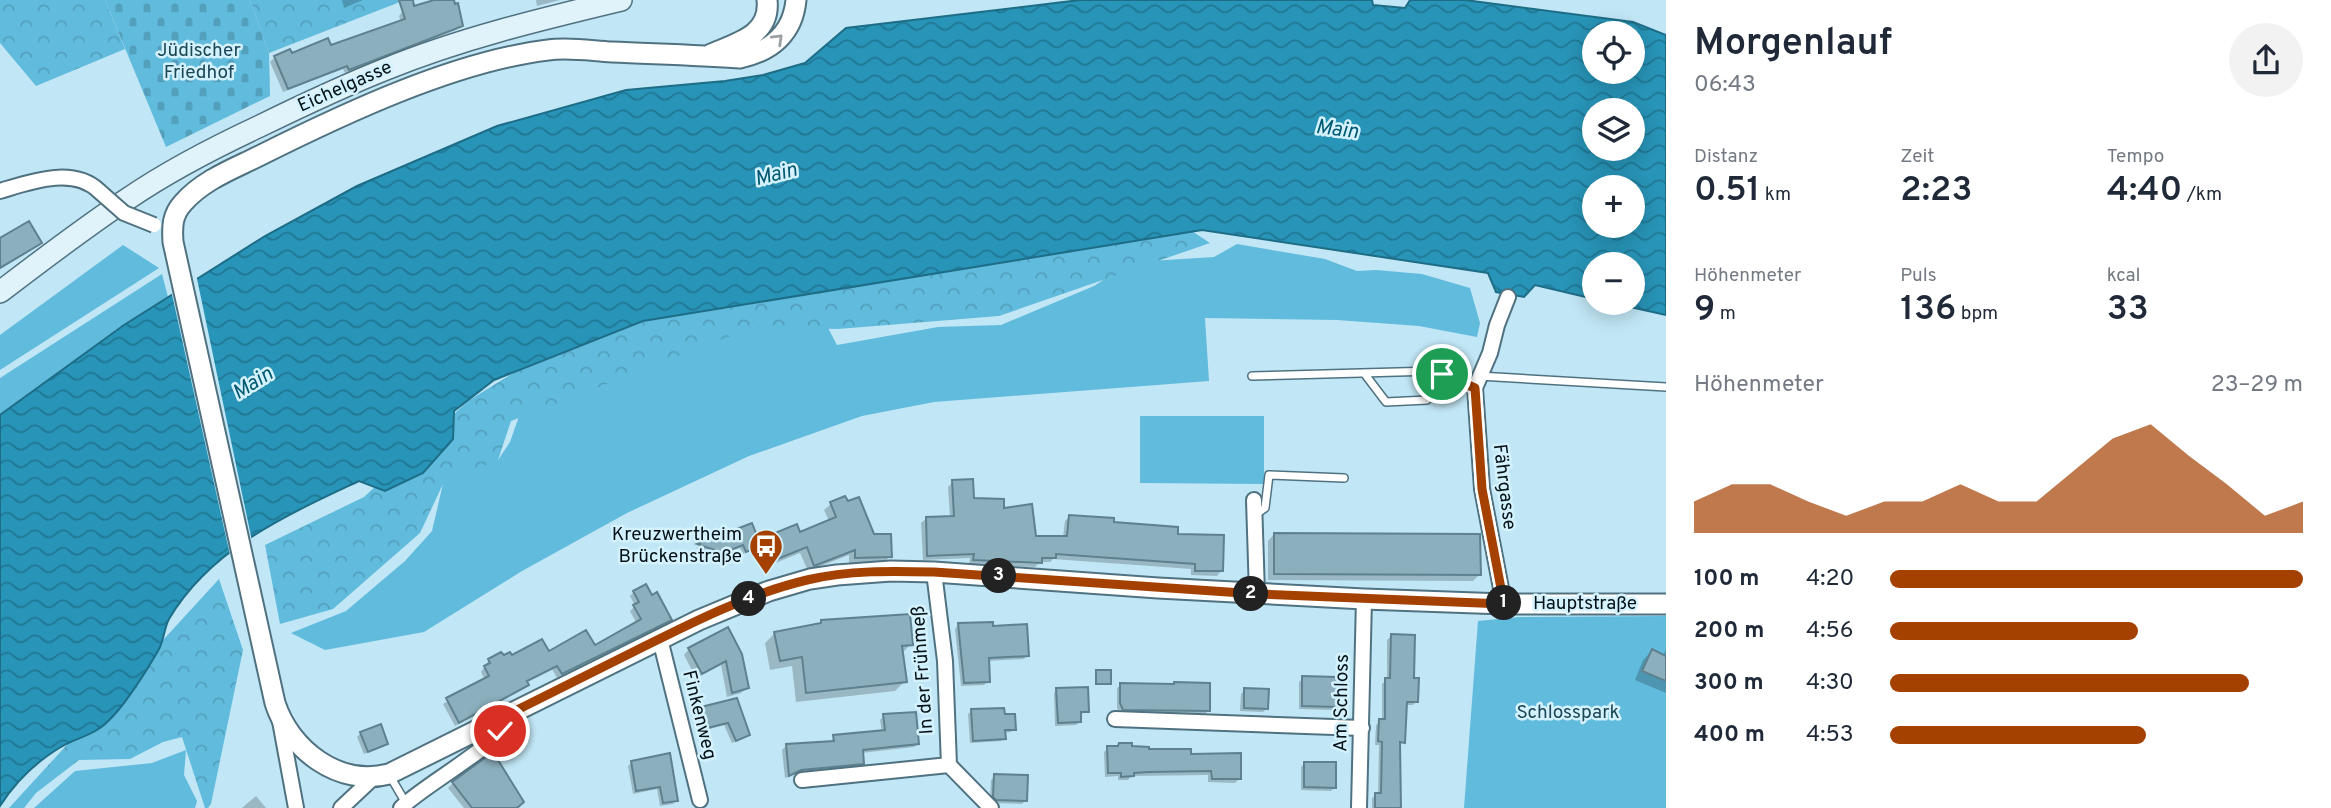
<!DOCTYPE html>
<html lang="de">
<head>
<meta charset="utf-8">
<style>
  :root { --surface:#fff; --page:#f2f2f3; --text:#1f2937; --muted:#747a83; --accent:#a44101 }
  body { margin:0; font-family:Overpass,sans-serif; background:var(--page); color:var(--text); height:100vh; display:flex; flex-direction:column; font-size:26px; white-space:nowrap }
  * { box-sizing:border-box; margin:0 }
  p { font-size:23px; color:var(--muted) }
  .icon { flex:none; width:38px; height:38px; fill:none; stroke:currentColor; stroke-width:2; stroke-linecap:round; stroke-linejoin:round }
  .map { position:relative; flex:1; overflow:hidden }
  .drawer { display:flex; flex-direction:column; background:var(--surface); width:665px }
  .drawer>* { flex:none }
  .controls { position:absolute; left:1582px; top:21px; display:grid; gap:14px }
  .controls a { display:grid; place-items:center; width:63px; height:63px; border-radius:50%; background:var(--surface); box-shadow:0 4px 18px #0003; font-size:35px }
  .pin { position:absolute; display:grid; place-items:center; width:60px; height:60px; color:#fff; margin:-30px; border:4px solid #fff; border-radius:50%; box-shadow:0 2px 7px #0007 }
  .km { position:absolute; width:35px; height:35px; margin:-18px; border-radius:50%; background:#222; color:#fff; font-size:19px; line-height:35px; text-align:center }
  .round { display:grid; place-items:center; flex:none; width:74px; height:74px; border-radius:37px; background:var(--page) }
  .overview { display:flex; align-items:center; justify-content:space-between; height:119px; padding:0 28px }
  h1 { font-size:38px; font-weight:600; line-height:52px }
  .metrics { display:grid; grid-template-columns:repeat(3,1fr); gap:10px; height:119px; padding:7px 28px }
  .metrics div { display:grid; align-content:center }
  .metrics b { font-size:35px; font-weight:600 }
  .metrics small { font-size:19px; font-weight:400 }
  .metrics p { font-size:19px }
  .chart { height:196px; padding:14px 28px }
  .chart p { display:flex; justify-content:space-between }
  .chart svg { width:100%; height:126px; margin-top:7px; fill:var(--accent); opacity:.7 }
  ul { padding:0 28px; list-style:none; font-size:23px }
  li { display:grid; grid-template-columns:112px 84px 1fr; align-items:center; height:52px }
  li i { height:18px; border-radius:9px; background:var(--accent) }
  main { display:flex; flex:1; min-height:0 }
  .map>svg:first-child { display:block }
</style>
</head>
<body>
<main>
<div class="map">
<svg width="1666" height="808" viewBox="0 0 1666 808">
  <defs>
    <pattern id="forest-crowns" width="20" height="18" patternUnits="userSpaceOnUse" patternTransform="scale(1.75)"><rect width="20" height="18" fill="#61bbdd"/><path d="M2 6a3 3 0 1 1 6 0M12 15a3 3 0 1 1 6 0" fill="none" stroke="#53a0bd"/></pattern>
    <pattern id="cemetery-stones" width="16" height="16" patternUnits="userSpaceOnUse" patternTransform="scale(1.75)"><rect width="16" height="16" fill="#61bbdd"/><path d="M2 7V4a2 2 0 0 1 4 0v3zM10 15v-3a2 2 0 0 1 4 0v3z" fill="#53a0bd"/></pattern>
    <pattern id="water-waves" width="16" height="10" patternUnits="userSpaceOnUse" patternTransform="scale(1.75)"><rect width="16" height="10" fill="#2894b7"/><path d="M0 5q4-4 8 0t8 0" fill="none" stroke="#207794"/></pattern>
  </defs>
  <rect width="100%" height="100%" fill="#c1e6f5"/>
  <!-- green -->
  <path fill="#61bbdd" d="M1237,244L1325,259L1357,271L1376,270L1422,274L1470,288L1480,323L1477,337L1419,326L1337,320L1205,318L1209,381L934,402L862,416L749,456L627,513L522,571L424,632L325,650L291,633L346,611L405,561L432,531L445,475L475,463L498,460L510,442L523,405L570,373L794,317L827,326L837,345L938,327L1001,325L1094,286L1117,271L1150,261L1214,257Z
    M123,245L159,268L0,370V335Z
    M162,274L168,297L124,325L0,415V378Z
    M1140,416H1264V484L1140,483Z
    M1666,616V808H1464L1478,621L1519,617Z
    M186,750L184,775L197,801L195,808H34L75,771L152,763Z"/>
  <!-- forest -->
  <path fill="url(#forest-crowns)" d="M0,0H105L125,49L36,86L0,43Z
    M250,0H405L269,53Z
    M1181,224L1210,243L999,316L838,329L754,327L511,421L498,460L443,484L420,533L333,609L280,624L265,545L364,497L468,401L515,372L648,320L1056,242Z
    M219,579L243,650L211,804L208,808H205L182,737L163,742L130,759L79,760L36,793L24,808H9Z"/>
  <!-- cemetery -->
  <path fill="url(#cemetery-stones)" d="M105,0H250L269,53L270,96L166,147Z"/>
  <!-- water -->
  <path fill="url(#water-waves)" stroke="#1e6d87" stroke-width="2" fill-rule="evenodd" d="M1080,0H1372L1373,5L1405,8L1410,0H1465L1633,22L1666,35V315L1612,303H1633V264H1594V299L1535,285L1524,297L1496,292L1488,273L1202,230L643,321L494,380L454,411L453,439L423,473L385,491L359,481C287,515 211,548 169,619C164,628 164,640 159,649C149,667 128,700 114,715C93,739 78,735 56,750C34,764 14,784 0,806V415L124,325L265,236L357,186L497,126L626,90L725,81L763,75L805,63L846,28ZM1594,33H1633V72H1594ZM1594,110H1633V149H1594ZM1594,187H1633V226H1594Z"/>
  <!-- pier -->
  <path fill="#c1e6f5" d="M196,274L252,541L230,555L171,290Z"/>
  <!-- shadow -->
  <path fill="#0003" d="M342,0H363L344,8Z
    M440,0H452L461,26L456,30L345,73L343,69L283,92L270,62L275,57L289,51L291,56L330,47L401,22L399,16L403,11Z
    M536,0H560L537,6Z
    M953,482L972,500L1003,510L1034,537L1063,538L1065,521L1070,516L1112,524L1176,536L1221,571L1217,576L1191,575V569L1053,559L1050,562H1040L1035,567L969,564L970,558L923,560L921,523L926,519L950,517L948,487Z
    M831,504L890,556L884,563H849V555L808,571L800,553L768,566L760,545L743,554L740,548L719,555L696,548L751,525L759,545L766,538L799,534L829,521L824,510Z
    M1274,534L1479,575L1473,581L1268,580V541Z
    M634,592L670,619L666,624L557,678L552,669L526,682L527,685L523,689L455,726L443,704L485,680L481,672L489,660L594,647L637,624L630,611L635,606L630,596Z
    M822,622L911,644L901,654L905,681L895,691L796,702L792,666L770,670L765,643L775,633L818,626Z
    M958,625L991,628L1027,655L1024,659L987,661L988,681L984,685L961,686L955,629Z
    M727,630L747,688L741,693L727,697L721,665L696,678L684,655L689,649Z
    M1391,636L1412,680L1417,701L1413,705H1405L1403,742L1398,747L1399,808H1372V798L1378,794L1379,745H1375L1376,725L1382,721V684L1387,679V640Z
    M1666,649V693L1635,680L1643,660L1652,651L1663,656Z
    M1303,678L1336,706L1332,710L1299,709V682Z
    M1121,685L1208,711L1204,715L1119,713L1117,708V688Z
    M1057,690L1087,711L1080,715V721L1076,725L1055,726L1054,693Z
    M1245,690L1267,708L1263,712L1240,711L1241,694Z
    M736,700L748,735L744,738L732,743L724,725L699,732L694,713L698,710Z
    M972,711L1003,716L1014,729L1011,732L1004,733V738L1001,741L970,743L968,714Z
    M884,716L918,743L914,747L861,753L862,763L858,767L796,774L785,778L782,750L786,746L830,743L834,736L882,732L880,720Z
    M361,733L386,743L383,747L364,754L357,737Z
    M1108,748H1130L1189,756L1239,779L1235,783L1208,782V775L1131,776L1128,780H1118V776L1105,777L1104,752Z
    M632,762L676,800L673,804L660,806L657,789L633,794L628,766Z
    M1305,763L1335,787L1331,791L1301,790V767Z
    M995,776L1026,800L1022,804L992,803L990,801L991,780Z
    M453,783L515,808H464L448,788Z
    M256,796L266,808H242L243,807Z"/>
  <!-- building -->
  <path fill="#8bafbd" stroke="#5f818f" stroke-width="2" d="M399,0H413L414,6L434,0H454L455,4L458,3L463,26L349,70L347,66L288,89L274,56L290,49L292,53L328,38L331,45L405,19Z
    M29,221L42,243L0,268V238Z
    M973,479L974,498L1004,499V508L1032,504L1036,536H1067L1069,515L1114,518V522L1178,527V534L1224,535L1223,571H1195V564L1056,554V558H1042V563L973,560L974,554L927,556L926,517L954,516L952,480Z
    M845,496L848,501L859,497L874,534H891L892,557L855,558V550L814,566L807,547L775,560L765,537L797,524L800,532L836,517L830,502Z
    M752,523L761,546L746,552L743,545L723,553L697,544Z
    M1274,533L1480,534L1481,575L1274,574Z
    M646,584L652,595L657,592L672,620L562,674L557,666L527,681L529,685L459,723L446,698L489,676L484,666L490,663L488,659L501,652L504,655L510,652L512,655L542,639L549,651L586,630L595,645L641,619L633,605L639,602L633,591Z
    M910,614L913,645L902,646L907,682L806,693L802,657L780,661L774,632L821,623V620Z
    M993,622V626L1027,624L1029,656L989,658L990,682L964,683L958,623Z
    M728,627L742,654L749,688L732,693L726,661L702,674L688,648Z
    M1391,634L1415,635L1414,678H1419L1418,702H1407L1405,743L1400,742L1401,808H1375V793H1381L1382,742L1378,741L1379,719H1385V678H1390Z
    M1652,649L1666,656V681L1642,671Z
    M1096,670H1111V684H1096Z
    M1302,676L1337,677V707L1302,706Z
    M1174,682L1210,683V711L1123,710L1120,703V683L1174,684Z
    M1088,687L1089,712H1081V722L1058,723L1056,688Z
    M1244,688L1269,689L1268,709L1244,708Z
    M737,698L750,735L736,741L728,723L703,729L697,708Z
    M1004,708L1005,714H1015L1016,730H1005L1006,739L973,741L971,709Z
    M916,712L919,744L863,750L864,764L801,770L789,776L786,744L834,741L833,735L885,730L883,714Z
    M381,724L388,744L368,752L360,732Z
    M1119,743H1132V746L1149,747V749H1191V754L1241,753V779H1212L1211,771L1149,772L1134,773V776L1121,777V773H1108L1107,746H1118Z
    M493,752L524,802L517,808H472L452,782Z
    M670,753L678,801L663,803L660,787L636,791L631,761Z
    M1304,762H1336V788L1304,787Z
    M994,774L1028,775L1027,801L996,800L993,797Z"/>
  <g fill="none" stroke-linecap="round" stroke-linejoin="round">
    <!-- service casing -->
    <g stroke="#507280" stroke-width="10">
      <path id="service" d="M1364,373L1386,402L1427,400L1442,374
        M1252,376L1434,371L1475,388
        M1479,376L1666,387
        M1255,515L1265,508L1269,475L1344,478
        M390,776L407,805"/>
    </g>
    <!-- minor casing -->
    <g stroke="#507280" stroke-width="18">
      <path id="minor" d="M0,191C30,182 73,166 99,191
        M1254,500L1257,594
        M934,572L945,661L949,765L991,808
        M1504,604L1482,489L1475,388L1490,353L1497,325L1508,297
        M660,639L700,800
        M1115,719L1362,728
        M280,721L296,808
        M802,780L949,765
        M341,808L374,777
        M401,808C420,788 494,747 500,729C501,726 500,722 501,718
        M1359,808L1364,599"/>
    </g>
    <!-- tertiary casing -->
    <g stroke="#507280" stroke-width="23">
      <path id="tertiary" d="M796,0C793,33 772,51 740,58C697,55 655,54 612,52C592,51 569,47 548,50C455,61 343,114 259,156C233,169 203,180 183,203C172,215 172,227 173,242L275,703C290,750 339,787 389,774L699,620L769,591L810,579L837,575L891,571L934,572L1158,588L1364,599L1504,604H1666
        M711,54C737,43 771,35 767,0"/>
    </g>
    <!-- secondary casing -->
    <g stroke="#507280" stroke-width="24">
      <path id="secondary" d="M0,292C42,260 85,227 129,198C170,170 215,147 260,126C301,106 343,86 386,69C462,38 542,19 621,0"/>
    </g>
    <!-- service -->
    <use href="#service" stroke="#fff" stroke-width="7"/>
    <!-- minor -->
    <use href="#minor" stroke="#fff" stroke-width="14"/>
    <!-- tertiary -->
    <use href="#tertiary" stroke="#fff" stroke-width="19"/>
    <!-- secondary -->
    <use href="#secondary" stroke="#e1f3fa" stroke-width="21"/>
    <!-- minor-bridge casing -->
    <g stroke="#507280" stroke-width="18" stroke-linecap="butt">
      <path id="minor-bridge" d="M99,191L124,213L154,225"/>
    </g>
    <!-- minor-bridge -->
    <use href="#minor-bridge" stroke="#fff" stroke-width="14"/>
  </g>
  <!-- one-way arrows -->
  <defs><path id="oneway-chevron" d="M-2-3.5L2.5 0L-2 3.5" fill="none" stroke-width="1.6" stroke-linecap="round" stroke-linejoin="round" transform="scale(1.75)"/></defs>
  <use stroke="#9ba0a3" href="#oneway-chevron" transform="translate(778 39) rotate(-44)"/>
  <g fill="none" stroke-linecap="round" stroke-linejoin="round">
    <!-- route casing -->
    <g stroke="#fff" stroke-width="14">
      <path id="route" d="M500,731L501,718C547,695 593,672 639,649C693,622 748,594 807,580C849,570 892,571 934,572L1257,594L1504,604L1482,489L1475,388L1442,374"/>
    </g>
    <!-- route -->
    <use href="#route" stroke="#a44101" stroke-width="9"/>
  </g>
  <!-- icons -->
  <defs>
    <g id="bus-pin" transform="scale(1.75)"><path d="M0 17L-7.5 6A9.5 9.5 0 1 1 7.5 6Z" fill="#a44101" stroke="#d4f2fe"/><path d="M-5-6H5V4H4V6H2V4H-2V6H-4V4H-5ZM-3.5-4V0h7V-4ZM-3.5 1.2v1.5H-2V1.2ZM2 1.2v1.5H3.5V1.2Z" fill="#fff"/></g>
  </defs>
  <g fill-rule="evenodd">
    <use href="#bus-pin" x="766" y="546"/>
  </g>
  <g text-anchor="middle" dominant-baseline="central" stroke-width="5" stroke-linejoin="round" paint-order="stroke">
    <!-- park labels -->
    <g font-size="19" fill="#1a4656" stroke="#d4f2fe">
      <text x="199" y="51">Jüdischer<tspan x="199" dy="22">Friedhof</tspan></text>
      <text x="1568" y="713">Schlosspark</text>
    </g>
    <!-- street labels -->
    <g font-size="19" fill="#051218" stroke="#d4f2fe">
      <text transform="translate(345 87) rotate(-24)">Eichelgasse</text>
      <text transform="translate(1504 487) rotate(83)">Fährgasse</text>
      <text x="1585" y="604">Hauptstraße</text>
      <text transform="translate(923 670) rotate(-94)">In der Frühmeß</text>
      <text transform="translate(1342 703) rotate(-89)">Am Schloss</text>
      <text transform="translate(699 715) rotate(76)">Finkenweg</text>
    </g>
    <!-- poi labels -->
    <g font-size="19" fill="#051218" stroke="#d4f2fe" text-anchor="end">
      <text x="742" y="535">Kreuzwertheim<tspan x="742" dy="22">Brückenstraße</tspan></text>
    </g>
    <!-- water labels -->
    <g font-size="21" font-style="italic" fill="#005871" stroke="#d4f2fe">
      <text transform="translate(1337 130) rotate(7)">Main</text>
      <text transform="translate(776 175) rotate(-14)">Main</text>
      <text transform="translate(253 384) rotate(-32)">Main</text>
    </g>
  </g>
</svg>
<div class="controls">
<a><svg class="icon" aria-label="locate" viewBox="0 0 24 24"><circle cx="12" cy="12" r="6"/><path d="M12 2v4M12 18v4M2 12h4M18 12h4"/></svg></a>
<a><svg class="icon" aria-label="layers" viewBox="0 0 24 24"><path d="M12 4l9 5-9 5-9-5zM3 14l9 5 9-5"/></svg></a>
<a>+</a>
<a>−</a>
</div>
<div class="pin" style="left:1442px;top:374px;background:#1e9e55"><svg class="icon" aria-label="arrive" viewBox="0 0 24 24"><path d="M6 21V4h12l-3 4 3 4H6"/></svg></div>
<div class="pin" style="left:500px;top:731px;background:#d93025"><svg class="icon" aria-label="check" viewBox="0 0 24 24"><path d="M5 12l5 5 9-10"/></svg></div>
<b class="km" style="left:1504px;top:603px">1</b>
<b class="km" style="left:1251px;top:594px">2</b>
<b class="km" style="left:999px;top:576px">3</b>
<b class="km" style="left:749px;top:599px">4</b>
</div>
<section class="drawer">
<div class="overview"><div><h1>Morgenlauf</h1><p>06:43</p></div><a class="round"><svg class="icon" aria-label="share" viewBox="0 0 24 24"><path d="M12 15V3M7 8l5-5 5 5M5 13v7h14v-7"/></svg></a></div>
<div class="metrics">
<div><p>Distanz</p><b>0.51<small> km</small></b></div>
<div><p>Zeit</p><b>2:23</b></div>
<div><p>Tempo</p><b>4:40<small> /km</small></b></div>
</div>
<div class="metrics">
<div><p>Höhenmeter</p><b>9<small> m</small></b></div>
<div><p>Puls</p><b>136<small> bpm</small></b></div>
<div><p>kcal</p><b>33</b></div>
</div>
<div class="chart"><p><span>Höhenmeter</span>23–29 m</p>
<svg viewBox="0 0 160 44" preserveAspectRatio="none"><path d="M0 44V33L10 27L20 27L30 33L40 38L50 33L60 33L70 27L80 33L90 33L100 22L110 11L120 6L130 17L140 27L150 38L160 33V44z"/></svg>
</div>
<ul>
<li><b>100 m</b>4:20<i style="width:100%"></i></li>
<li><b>200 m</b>4:56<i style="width:60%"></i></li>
<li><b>300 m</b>4:30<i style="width:87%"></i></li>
<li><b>400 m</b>4:53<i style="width:62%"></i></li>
</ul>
</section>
</main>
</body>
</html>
